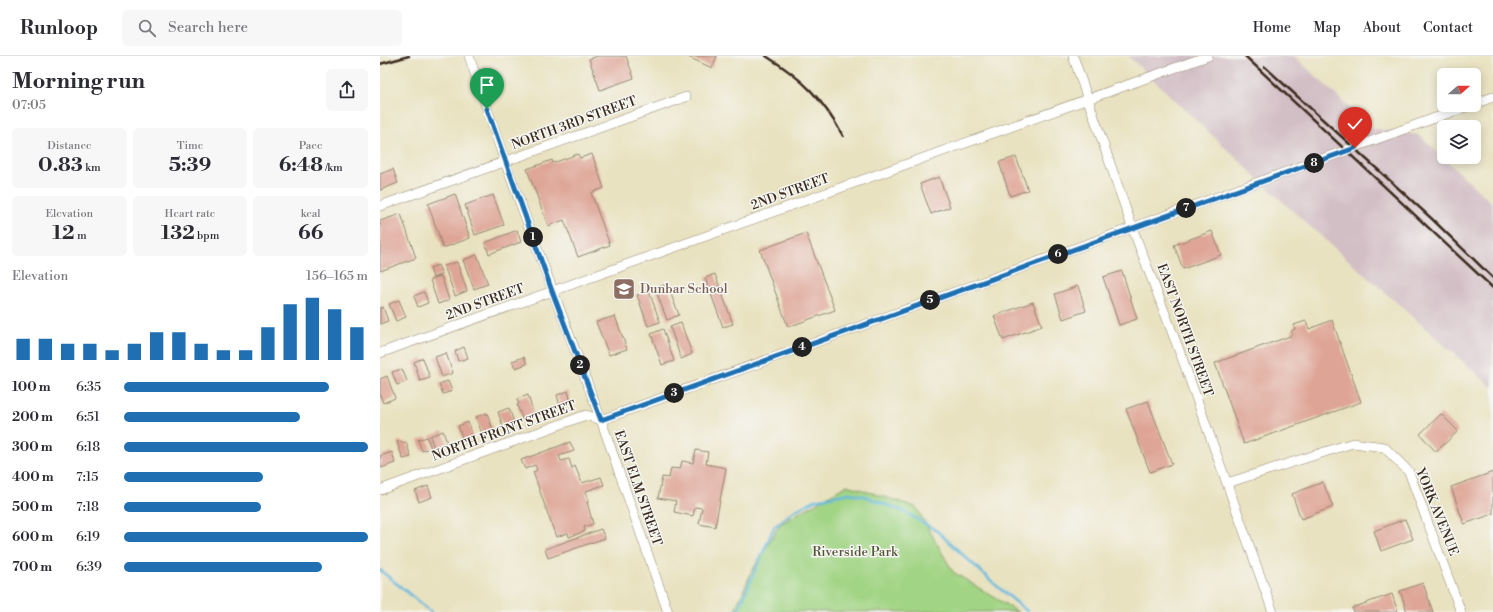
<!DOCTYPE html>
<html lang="en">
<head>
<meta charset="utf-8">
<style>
  :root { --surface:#fff; --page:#f7f7f7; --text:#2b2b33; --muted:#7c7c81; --line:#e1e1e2; --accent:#1f6fb2 }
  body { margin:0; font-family:"Libre Bodoni",serif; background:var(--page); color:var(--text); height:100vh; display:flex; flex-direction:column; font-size:15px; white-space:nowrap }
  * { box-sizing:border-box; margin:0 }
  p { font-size:13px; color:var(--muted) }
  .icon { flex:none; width:22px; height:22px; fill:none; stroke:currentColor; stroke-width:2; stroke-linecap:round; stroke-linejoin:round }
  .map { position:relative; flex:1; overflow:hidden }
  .drawer { display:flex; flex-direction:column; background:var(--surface); width:380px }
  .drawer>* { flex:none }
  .needle { width:26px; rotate:70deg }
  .buttons { position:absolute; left:1057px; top:12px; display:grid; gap:8px }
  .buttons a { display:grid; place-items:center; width:44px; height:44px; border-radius:6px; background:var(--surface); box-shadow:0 2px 10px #0003; font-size:20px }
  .pin { position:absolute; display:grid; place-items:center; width:34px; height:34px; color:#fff; margin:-41px -17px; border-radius:50% 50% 50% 0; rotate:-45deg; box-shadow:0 0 4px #0007 }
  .pin .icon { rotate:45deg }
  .km { position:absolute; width:20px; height:20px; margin:-10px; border-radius:50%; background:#222; color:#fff; font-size:11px; line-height:20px; text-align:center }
  .round { display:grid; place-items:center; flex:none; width:42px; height:42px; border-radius:6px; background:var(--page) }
  .head { display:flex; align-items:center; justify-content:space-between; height:68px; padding:0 12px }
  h1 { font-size:22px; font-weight:700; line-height:30px }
  .stats { display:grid; grid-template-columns:repeat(3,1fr); gap:6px; height:68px; padding:4px 12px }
  .stats div { display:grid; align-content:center; border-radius:6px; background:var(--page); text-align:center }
  .stats b { font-size:20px; font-weight:700 }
  .stats small { font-size:11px; font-weight:400 }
  .stats p { font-size:11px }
  .chart { height:112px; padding:8px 12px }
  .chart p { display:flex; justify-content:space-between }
  .chart svg { width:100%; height:72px; margin-top:4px; stroke:var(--accent); stroke-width:6 }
  ul { padding:0 12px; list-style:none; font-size:13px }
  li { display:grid; grid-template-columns:64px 48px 1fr; align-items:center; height:30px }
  li i { height:10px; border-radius:5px; background:var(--accent) }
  header { display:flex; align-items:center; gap:24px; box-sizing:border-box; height:56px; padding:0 20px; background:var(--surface); border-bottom:1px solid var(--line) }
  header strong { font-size:19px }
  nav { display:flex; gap:22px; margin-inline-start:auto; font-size:14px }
  .search { width:280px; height:36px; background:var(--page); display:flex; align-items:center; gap:10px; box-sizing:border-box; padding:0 14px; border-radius:6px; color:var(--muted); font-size:15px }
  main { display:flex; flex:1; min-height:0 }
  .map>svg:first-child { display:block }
</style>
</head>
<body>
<header>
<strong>Runloop</strong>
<div class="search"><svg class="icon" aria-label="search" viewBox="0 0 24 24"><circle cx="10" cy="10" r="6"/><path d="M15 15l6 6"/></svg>Search here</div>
<nav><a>Home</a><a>Map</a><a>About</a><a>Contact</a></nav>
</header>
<main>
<section class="drawer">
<div class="head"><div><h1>Morning run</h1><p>07:05</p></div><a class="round"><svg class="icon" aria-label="share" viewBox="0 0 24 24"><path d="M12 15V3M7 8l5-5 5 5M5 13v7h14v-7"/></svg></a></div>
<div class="stats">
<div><p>Distance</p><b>0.83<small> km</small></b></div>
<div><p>Time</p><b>5:39</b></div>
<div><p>Pace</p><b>6:48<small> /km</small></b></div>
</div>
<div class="stats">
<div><p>Elevation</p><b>12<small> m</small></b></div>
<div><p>Heart rate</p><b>132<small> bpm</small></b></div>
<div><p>kcal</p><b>66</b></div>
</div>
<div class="chart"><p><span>Elevation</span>156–165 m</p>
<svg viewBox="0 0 160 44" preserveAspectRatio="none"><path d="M5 44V31M15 44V31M25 44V34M35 44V34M45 44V38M55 44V34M65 44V27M75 44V27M85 44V34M95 44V38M105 44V38M115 44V24M125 44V10M135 44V6M145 44V13M155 44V24"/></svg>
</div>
<ul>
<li><b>100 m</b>6:35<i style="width:84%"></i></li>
<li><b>200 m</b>6:51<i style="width:72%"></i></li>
<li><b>300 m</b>6:18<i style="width:100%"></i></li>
<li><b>400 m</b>7:15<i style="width:57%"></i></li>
<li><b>500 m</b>7:18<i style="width:56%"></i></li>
<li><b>600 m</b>6:19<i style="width:100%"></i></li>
<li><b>700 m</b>6:39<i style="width:81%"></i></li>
</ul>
</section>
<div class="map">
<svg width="1113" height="556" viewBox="0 0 1113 556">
  <rect width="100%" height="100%" fill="#f6f6f2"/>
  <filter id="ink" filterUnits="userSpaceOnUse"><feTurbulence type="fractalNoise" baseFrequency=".025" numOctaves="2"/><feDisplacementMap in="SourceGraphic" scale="8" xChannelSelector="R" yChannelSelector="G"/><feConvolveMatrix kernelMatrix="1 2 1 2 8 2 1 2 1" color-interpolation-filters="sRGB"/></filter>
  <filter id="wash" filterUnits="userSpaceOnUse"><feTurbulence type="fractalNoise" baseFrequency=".012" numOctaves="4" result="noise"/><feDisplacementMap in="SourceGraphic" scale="16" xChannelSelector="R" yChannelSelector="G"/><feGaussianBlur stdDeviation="0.9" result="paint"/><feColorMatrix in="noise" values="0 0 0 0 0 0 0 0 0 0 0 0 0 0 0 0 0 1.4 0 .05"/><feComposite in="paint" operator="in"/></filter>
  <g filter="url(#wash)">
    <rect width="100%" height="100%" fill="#e9e2c0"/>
    <!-- industrial -->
    <path fill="#d2bec5" d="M748,0H914L991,72L1039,79L1113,148V332L906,149Z"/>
    <!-- green -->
    <path fill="#a1d484" stroke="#6e7f51" d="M467,429L536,451L573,516L638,556H572L564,554L538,556H354L372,515L400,468Z"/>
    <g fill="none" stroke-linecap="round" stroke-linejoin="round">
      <!-- stream -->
      <path stroke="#63b9e0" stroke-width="2.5" d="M0,514L51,556
        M357,556L394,471L414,455L435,444L469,437L484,440L525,456L557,475L618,531L648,556"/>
    </g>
    <g id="blocks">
      <!-- building -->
      <path fill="#dea495" d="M218,0H246L254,22L220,34L209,3Z
        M306,0H337L332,12Z
        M198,98L200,102L212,98L224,132L211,137L230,189L198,201L184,164L168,170L147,113L172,104L173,107Z
        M636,101L648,134L630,140L619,106Z
        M13,113L18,127L0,134V118Z
        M559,121L570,151L551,158L540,128Z
        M75,138L90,182L63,192L48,148Z
        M113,139L124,169L95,179L85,149Z
        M21,158L36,202L0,215V165Z
        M137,174L141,186L109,198L105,187Z
        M832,175L841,199L803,213L794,189Z
        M426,177L455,254L408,271L380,194Z
        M97,199L108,228L94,233L83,204Z
        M77,206L87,235L75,240L64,210Z
        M58,209L62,218L53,222L50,212Z
        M742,215L757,263L739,269L723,221Z
        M335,218L353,268L343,271L325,222Z
        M61,220L69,244L58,248L50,224Z
        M287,228L299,259L287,264L275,232Z
        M698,230L706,255L683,263L675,238Z
        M269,235L280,266L268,270L257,239Z
        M44,236L48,247L38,251L34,240Z
        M19,244L26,261L16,265L9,248Z
        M653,246L662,270L623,284L614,260Z
        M3,251L8,265L0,268V252Z
        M235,260L247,293L229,299L216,266Z
        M952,264L981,346L864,388L835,307L913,279L911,275L915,273L914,269L926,265L929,273Z
        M301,267L312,298L301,303L290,271Z
        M283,273L294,305L282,309L271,278Z
        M84,291L88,302L78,305L75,295Z
        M66,297L73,317L62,321L55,301Z
        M144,301L147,308L135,312L132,305Z
        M43,302L50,322L40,325L34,306Z
        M22,313L27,325L17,329L12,316Z
        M7,320L15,342L3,347L0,339V323Z
        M68,325L72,335L63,338L59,328Z
        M188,335L191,346L180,350L177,339Z
        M148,339L153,356L150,358L151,361L143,365L137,349L139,348L137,343Z
        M768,345L792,408L770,416L746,353Z
        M129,352L135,369L124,373L118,356Z
        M107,357L113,374L102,378L96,361Z
        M1061,358L1078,375L1056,396L1040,378Z
        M88,366L93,383L84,387L78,370Z
        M63,375L67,387L54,392L50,380Z
        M47,381L51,392L42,395L38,384Z
        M21,385L22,387L26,386L31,401L23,403L17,386Z
        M190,386L194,395L179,400L181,405L189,403L192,412L195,410L202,427L221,421L224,429L206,435L209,445L207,446L213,468L204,471L205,475L189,481L188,477L176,481L153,416L157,414L155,409L145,413L141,404Z
        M316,394L328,396L326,408L346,412L335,471L319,468L322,452L315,451L313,460L294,456L296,445L278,442L282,421L289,422L291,412L300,413L302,405L313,407Z
        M12,396L15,407L1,412L0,400Z
        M1113,416V458L1084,468L1071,431Z
        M943,426L953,451L921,463L912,438Z
        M48,430L52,441L39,446L35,435Z
        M1025,463L1033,483L1001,495L994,475Z
        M221,473L225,482L168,502L165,493Z
        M1043,527L1053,556H1027L1020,535Z
        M1012,538L1018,556H974L972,552Z"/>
    </g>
  </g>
  <g filter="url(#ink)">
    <use href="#blocks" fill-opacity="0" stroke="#92866f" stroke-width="1"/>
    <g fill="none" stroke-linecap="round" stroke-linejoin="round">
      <!-- minor casing -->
      <g stroke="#92866f" stroke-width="10">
        <path id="minor" d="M89,0L125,106L221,364L288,556
          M693,0L752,171L802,302L893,556
          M1094,48L1113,41
          M0,150L306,41
          M0,297L828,0
          M847,427L973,387L1004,391L1029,416L1081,556
          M0,434L206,359L221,364L1091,49"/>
      </g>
      <!-- minor -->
      <use href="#minor" stroke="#fff" stroke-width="9"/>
      <!-- rail -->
      <path stroke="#3b2a1e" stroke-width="2.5" d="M386,0C423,23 442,42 463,80
        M865,0L1113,232
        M0,8L29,0
        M885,11L1051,162L1113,222"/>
    </g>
  </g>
  <g fill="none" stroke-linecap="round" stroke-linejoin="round" filter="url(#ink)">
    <!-- route casing -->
    <g stroke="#fff" stroke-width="8">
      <path id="route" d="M107,53L172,235L221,364L975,92"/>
    </g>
    <!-- route -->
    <use href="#route" stroke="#1f6fb2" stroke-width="5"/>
  </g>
  <!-- icons -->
  <defs>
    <g id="school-square" transform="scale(1.15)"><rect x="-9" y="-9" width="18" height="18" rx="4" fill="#8d6e63" stroke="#f6f6f2"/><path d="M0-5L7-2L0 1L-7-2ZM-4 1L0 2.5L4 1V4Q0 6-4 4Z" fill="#fff"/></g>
  </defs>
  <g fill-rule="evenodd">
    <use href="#school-square" x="244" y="233"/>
  </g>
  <g text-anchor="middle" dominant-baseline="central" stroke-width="3" stroke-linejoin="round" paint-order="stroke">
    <!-- street labels -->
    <g font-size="13" fill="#3b2a1e" stroke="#f6f6f2">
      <text transform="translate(194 67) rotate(-20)">NORTH 3RD STREET</text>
      <text transform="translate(410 136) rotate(-20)">2ND STREET</text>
      <text transform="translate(105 246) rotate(-20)">2ND STREET</text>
      <text transform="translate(805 274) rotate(70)">EAST NORTH STREET</text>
      <text transform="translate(124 375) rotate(-20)">NORTH FRONT STREET</text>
      <text transform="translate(258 432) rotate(71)">EAST ELM STREET</text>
      <text transform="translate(1057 456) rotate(68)">YORK AVENUE</text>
    </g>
    <!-- education labels -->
    <g font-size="13" fill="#785e54" stroke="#f6f6f2" text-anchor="start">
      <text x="260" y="233">Dunbar School</text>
    </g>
    <!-- park labels -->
    <g font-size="13" fill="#545438" stroke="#f6f6f2">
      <text x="475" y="496">Riverside Park</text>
    </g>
  </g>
</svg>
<div class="buttons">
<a><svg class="needle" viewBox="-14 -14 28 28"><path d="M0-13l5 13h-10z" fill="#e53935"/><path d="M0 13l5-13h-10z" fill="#7c7c81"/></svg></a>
<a><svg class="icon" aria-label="layers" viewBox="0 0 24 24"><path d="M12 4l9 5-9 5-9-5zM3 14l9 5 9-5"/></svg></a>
</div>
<div class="pin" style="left:107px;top:53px;background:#1e9e55"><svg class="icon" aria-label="arrive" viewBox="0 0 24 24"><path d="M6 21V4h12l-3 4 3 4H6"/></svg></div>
<div class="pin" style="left:975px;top:92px;background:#d93025"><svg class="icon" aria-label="check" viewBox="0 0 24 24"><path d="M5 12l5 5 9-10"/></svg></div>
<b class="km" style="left:153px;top:181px">1</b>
<b class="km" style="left:200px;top:309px">2</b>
<b class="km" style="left:294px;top:337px">3</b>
<b class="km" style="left:422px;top:291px">4</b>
<b class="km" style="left:550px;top:244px">5</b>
<b class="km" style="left:678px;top:198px">6</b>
<b class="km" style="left:806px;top:152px">7</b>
<b class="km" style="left:934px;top:107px">8</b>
</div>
</main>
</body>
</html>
